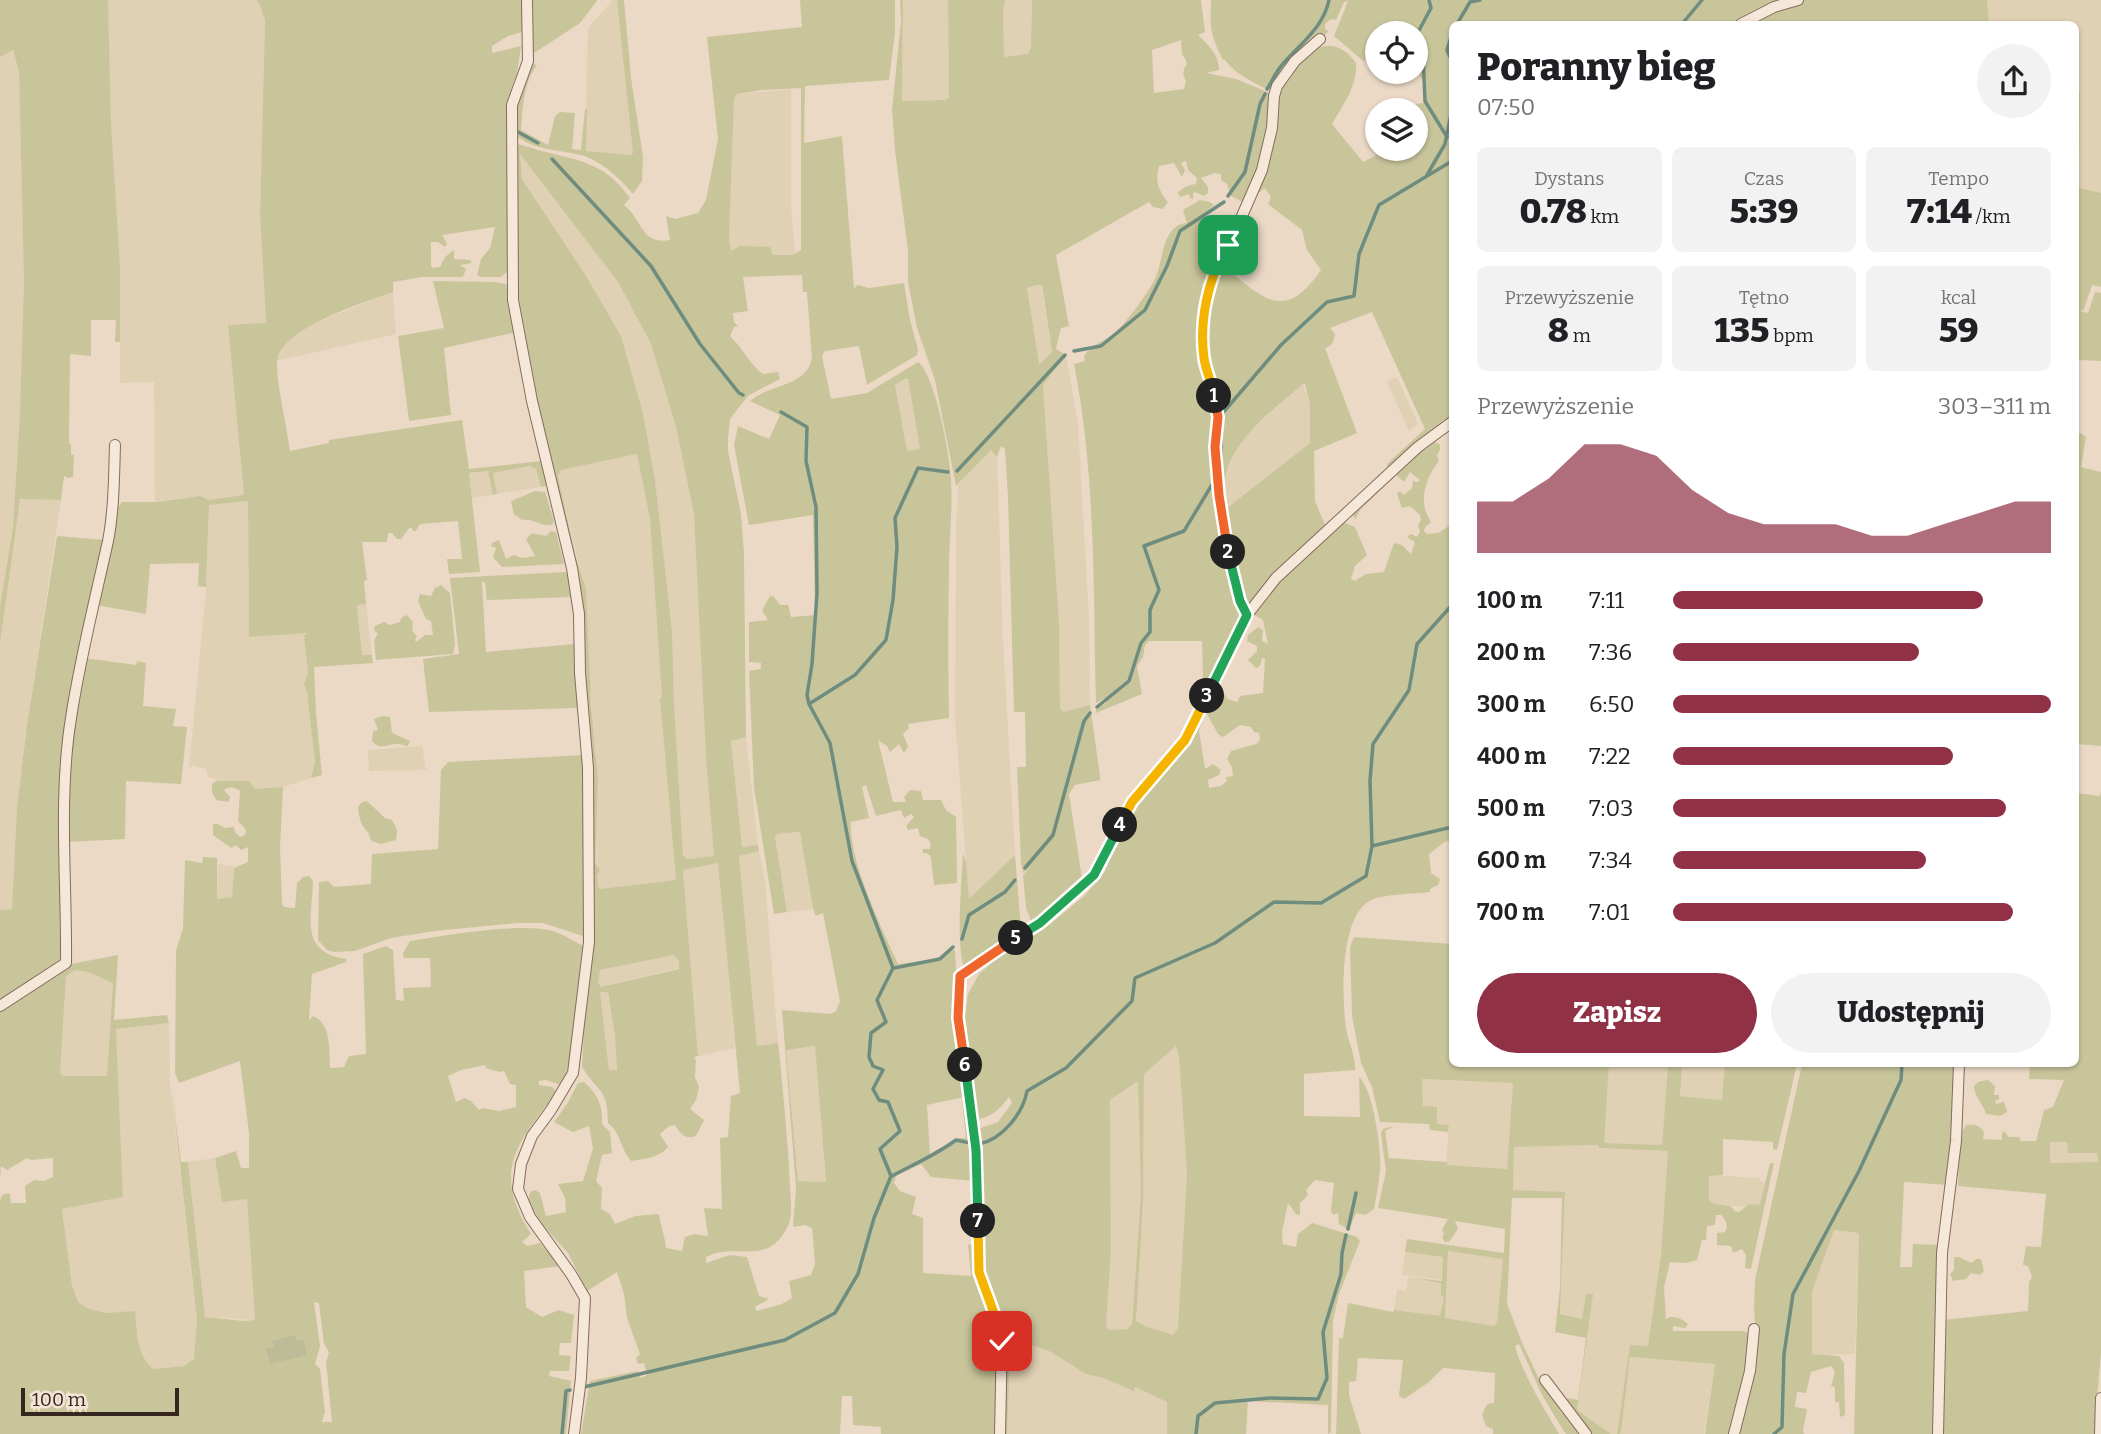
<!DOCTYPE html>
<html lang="pl">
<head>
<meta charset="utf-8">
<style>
  :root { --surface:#fff; --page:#f2f2f2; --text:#202124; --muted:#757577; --accent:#903145 }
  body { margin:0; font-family:Bitter,serif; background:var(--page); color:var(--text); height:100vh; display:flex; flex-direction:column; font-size:26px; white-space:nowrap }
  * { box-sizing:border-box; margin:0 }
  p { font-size:23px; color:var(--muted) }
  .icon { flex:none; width:38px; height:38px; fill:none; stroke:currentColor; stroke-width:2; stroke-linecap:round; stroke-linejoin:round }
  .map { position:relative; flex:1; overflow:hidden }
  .panel { position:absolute; left:1449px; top:21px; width:630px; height:1046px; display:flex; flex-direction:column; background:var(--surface); border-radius:10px; box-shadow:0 2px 5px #0004 }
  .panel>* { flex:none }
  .controls { position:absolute; left:1365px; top:21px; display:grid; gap:14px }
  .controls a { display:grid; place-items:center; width:63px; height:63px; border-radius:50%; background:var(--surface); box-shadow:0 2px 5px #0004; font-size:35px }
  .scale { position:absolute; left:21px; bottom:18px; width:158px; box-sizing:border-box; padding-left:7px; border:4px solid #362620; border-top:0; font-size:19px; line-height:24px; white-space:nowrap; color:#362620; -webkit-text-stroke:5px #f3e4d5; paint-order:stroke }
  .pin { position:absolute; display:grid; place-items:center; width:60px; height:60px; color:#fff; margin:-30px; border-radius:14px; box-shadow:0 4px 10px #0006 }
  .km { position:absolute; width:35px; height:35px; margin:-18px; border-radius:50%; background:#222; color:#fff; font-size:19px; line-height:35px; text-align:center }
  .round { display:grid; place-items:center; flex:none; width:74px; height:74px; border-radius:37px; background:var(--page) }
  .head { display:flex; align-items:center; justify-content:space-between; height:119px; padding:0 28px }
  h1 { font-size:38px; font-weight:800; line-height:52px }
  .stats { display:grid; grid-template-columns:repeat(3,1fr); gap:10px; height:119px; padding:7px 28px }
  .stats div { display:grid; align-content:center; border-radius:10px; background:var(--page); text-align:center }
  .stats b { font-size:35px; font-weight:800 }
  .stats small { font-size:19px; font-weight:400 }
  .stats p { font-size:19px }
  .chart { height:196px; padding:14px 28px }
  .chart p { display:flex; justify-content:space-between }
  .chart svg { width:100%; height:126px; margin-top:7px; fill:var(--accent); opacity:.7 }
  .primary-button { display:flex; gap:14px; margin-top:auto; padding:14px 28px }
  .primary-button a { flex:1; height:80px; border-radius:42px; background:var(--accent); color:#fff; font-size:28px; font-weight:800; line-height:80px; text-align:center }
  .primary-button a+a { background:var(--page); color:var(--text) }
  ul { padding:0 28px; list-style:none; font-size:23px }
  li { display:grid; grid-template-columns:112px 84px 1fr; align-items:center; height:52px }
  li i { height:18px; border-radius:9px; background:var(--accent) }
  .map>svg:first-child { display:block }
</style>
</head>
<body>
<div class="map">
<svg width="2101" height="1434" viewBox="0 0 2101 1434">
  <rect width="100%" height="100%" fill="#ebd9c6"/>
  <!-- farmland -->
  <path fill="#e0d0b4" d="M108,0H256L259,3L265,20L260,215L266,324L228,325L244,496L209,500L200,496L155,501L154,382L120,383V264L111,124Z
    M613,0H617L622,35L633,153L631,155L585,151L588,28Z
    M903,0H948L949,98L944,100L902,101Z
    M1005,0H1032L1031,48L1028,55L1003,57V12Z
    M1987,0H2101V193L2079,188L2080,93L2076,92V24H1989Z
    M12,49L19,72L24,282L20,411L13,527L0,607V57Z
    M791,89V206L795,252L792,255H773L771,252H731L729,240L734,100L737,94Z
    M520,153L618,282L651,344L676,427L694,514L706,758L715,856L686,859L683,855L674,703L672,631L655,480L643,413L621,336L588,279L522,179Z
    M1036,285H1041L1052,352L1038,364L1027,288Z
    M393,292L396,334L276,361L287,342L304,327Z
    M1066,355L1078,423L1089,620L1090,705L1063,712L1060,708L1059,622L1043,385Z
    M1397,377L1418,424L1409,431L1387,382Z
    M908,378L920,449L907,451L895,385Z
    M1303,384L1310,405V443L1226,510L1223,482L1235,449L1246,435Z
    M991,450L997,457L1003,639L1015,855L969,900L955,717L956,532L958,486L966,474Z
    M637,454L650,519L660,644L662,698L660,699L676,880L599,889L597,876L600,870L595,863L598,780L581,574L558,476L561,470Z
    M530,466L536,468L541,487L497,494L493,473Z
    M488,471L493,495L472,498L469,473Z
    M20,498L61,500L27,725L17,807L12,909L0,910V644Z
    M248,501L249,637L304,633L308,672L304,684L307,692L315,762L311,778L283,787L255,789L249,781H220L208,777L206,769L193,765L189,768L206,592L209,505Z
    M357,604H366L372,655H362Z
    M746,737L758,845L742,847L731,740Z
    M422,746L426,770L369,771L368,750Z
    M801,832L813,909L787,912L775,837L777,834Z
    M759,851L765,881L778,1043L757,1046L739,855Z
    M719,863L735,1048L698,1056L683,869Z
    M218,864L234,866L232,897L217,900Z
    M674,955L679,961V968L601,987L598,983L599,970Z
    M74,970L88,972L113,983L107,1076H63L60,1073L66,976Z
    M600,992H608L615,1036L617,1070H609Z
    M169,1023L170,1084L197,1320L196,1343L194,1360L184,1366L155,1369L145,1361L140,1355L135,1312L105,1313L87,1308L78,1302L72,1285L62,1208L123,1197L116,1029Z
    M815,1045L826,1182L798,1181L786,1050Z
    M1176,1045L1179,1056L1187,1172L1178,1328L1173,1335L1145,1326L1136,1321L1143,1203L1144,1074Z
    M1609,1064H1668L1662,1145L1603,1143Z
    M1682,1064H1725L1723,1100L1680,1096Z
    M1422,1079L1513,1083L1507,1169L1446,1165L1449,1126L1437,1125L1423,1106Z
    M1138,1081L1141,1193L1132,1324L1127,1329L1109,1330L1106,1325L1111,1252L1110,1100Z
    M2050,1141L2068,1142L2069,1153H2098V1163H2050Z
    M1599,1145V1148L1668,1151L1661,1255L1648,1347L1631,1345L1617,1434H1611L1577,1410L1592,1294H1586L1582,1319L1560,1314L1565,1193L1513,1190L1514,1147Z
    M215,1158L222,1201L247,1199L255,1320L205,1317L188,1162Z
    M1709,1175L1760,1178V1181L1765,1182L1760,1204L1745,1207L1715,1204L1709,1200Z
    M1834,1230L1859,1233L1855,1354L1812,1355V1292Z
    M1448,1250L1503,1259L1497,1322L1494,1327L1445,1318Z
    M1405,1252L1443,1257V1280L1402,1275Z
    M1408,1277L1441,1283V1295L1444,1297L1440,1317L1394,1310L1397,1289L1406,1291Z
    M1011,1337L1051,1352L1086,1374L1103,1378L1134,1390L1135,1387L1167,1402V1434H1007Z
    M1630,1357L1715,1364L1704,1434H1620Z"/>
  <!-- green -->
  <path fill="#c9c59b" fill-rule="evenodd" d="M0,0H108L111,124L120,264V342H115L116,320H91V356L70,354L69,443L71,444V455H74L73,477L68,478L64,476L61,500L20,499L0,644V607L13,527L20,411L24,282L19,72L13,50L0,57Z
    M256,0H522V32L508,36L492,46V53L521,46L517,73L511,90L507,123V272L501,277H480L477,275L481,259L490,248L495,227L442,235L447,244L445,247L438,242H431V265L433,268L440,267L445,257L454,250V259L470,260L472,263L460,265L466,269L463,277H422L393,282V292C364,303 277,328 277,364C277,388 287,426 290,451L329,443V440L462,420L469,469L541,461L547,486L541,487L536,469L530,466L493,473L497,494L493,495L488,471L469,473L480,572L449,574L447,559H462L458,521L420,524L415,532L410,527L401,539H397L392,533H388L387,542H362L367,580L364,581L366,604L357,605L362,655H372L373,663L314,667L316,713L322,775L311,778L315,762L307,692L304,684L308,672L304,635L307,633L249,637L248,501L209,505L206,587L198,586L199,563L150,564L146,614L96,605L114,513L122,502H155L200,496L209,500L244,495L228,325L266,323L260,215L265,20L259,3Z
    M527,0H597V1L580,23L531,55Z
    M617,0H624L631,78L643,157L642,181L633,194C620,179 606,165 587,157C564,149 532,152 515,134C515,112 517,80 533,64L537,65C523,84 523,107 521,130L548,145L555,116L560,112L575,113L572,149L581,150L585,109H587L586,151L631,155L633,153Z
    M800,0H895V33L889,80L805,86L804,143L842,136L854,288L858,285L869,288L904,283L910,320L918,349L917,355L867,385L859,346L825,351L822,356L831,399L867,393L918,362C935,374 950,456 951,478C953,509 949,539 949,569C948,619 948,669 949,718L908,724L909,728L903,734L908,747L904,753L899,744L890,752L887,746L878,740L893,802H906L904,797L910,790L921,791L923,800H941L946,810L956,817L957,883L934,885L931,858L929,854L923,853V849H930L931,844L928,839L920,836L918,828L908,830L906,826L914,817L911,814L904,818L901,810L876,816L866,785L862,787L869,818L851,822C848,859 882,929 898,964L936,959L951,947L955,951L964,1097L927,1105L930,1154L959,1138H966L962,1101L964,1098L972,1146L974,1181L931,1177L921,1164L896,1176L894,1183L900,1191L916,1197L912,1214L923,1218V1273L971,1276L968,1244L973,1246L978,1281L997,1333V1434H881V1427L853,1425L852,1396H842L840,1434H581L590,1381L637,1371L641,1378L647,1375L644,1363L638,1364L636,1358L640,1354L627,1318L624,1294L617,1272L587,1291L585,1288L587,1286L584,1285L568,1253L539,1221L528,1199L531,1191L535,1190L540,1193L546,1216L566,1212L565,1198L558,1184L583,1181L593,1148L589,1126L573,1132L554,1122L567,1104L578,1083L584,1082C598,1094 603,1106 602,1124L610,1132L612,1153L602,1155L596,1181L602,1188L601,1209L610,1214L615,1224L635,1216L659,1214C660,1226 665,1235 666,1248L682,1251L685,1237L694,1234L708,1236L704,1208L722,1209L720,1138L728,1137L731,1096L740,1093L718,863L683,870L698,1056L694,1057L696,1061L695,1077L699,1087L696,1100L690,1109L704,1120L696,1136C685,1140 681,1134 675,1125L669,1126L660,1134L668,1147C659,1158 644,1159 631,1161C620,1148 621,1133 608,1123C608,1088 598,1093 582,1067L591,888L580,604L551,474L515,289L517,144C528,146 539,151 550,153C587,162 607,166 630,198L624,205C643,220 641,245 670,240L666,216L675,219L698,213L706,200L718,139L707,37L802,27ZM801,88V250L792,255H773L770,247L740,246L731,251L729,239L734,100L737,94L762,90ZM520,154L618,282L651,344L676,427L694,514L706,758L714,856L687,859L683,855L674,703L672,631L655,480L643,413L621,336L588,279L522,179ZM802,275L803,292H807L812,359C804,388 771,383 750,401L780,415L769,439L738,426L734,445L749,525L813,515L815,615L791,617L788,605H780L774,597L770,596L762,611L768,620L749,622V662L761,663V669L749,671L754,788L774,914L787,912L775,837L777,834L800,832L813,909L816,916L823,913L840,1001L836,1011L830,1014L782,1010L796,1188L793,1227L805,1225L812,1228L815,1264L811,1275L789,1281L792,1298L782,1304L757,1311L755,1307L769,1299L759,1296L747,1257L730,1255L706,1263V1257C728,1245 751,1257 770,1247C778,1243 786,1232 789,1223C793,1211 790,1197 790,1185C788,1140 783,1095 779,1050L778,1043L757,1046L739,856L759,851L758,845L742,847L731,741L746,737L744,553L741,514L728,451V438L730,419L743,402L749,395L780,379L778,372L763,374C750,365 742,347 730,336L734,327L738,326L734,322L733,313L748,311L743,277ZM905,379H908L920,449L907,451L895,385ZM637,454L650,519L662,697L660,699L676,880L599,889L597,876L600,870L595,863L598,780L591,704L586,589L576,558L558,476L561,470ZM674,955L679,961V969L601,987L598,983L600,970ZM600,992H608L615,1036L617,1070H609ZM815,1046L826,1182L798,1181L786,1050Z
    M900,0H903L902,101L944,100L949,98L948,0H1005L1003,12L1004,57L1028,54L1031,48L1032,0H1201L1205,32L1198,35C1208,45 1219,54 1219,70L1206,73L1236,79L1272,94C1269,131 1261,169 1245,203L1231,196L1227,184L1221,180V174L1214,173L1201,178L1208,187V193L1204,196L1195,192L1193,193V199L1190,198L1189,194L1180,197L1178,192C1185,187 1188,185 1196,184L1197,178L1188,170L1186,161L1181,163L1185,170L1182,177L1174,163L1159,166C1155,180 1158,190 1168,202L1163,209L1153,207L1149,202L1056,255L1069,326L1061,328L1056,349L1066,355L1043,385L1059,622L1060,708L1063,712L1090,705L1100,776V780L1075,785L1069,794L1082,878L1086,875L1084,880L1032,923L1026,908L1023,875L1032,864L1023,873L1021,863L1017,767H1026L1025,712H1014L1008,498L1005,449L1001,446L997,457L991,450L956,486L935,380L917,328L908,282V250L895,151L892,110L901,21ZM1181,40L1182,55L1185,58L1187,64C1183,69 1182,75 1186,81L1184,89L1154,93L1152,50ZM1036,285H1042L1052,352L1039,364L1027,288Z
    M1211,0H1987L1989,24H1452V419L1389,469L1387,468V464L1425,429L1372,312L1330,328L1335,334C1334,340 1332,347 1325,348L1357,433L1314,451L1315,501L1325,525L1346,506L1349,510L1280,569L1248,609L1243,601L1231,554L1219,467L1217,395L1208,362L1206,339L1213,283L1227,255L1235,254L1226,268C1265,300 1285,322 1321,270L1307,250L1302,230L1268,204L1271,197L1265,188L1260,192L1257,191C1263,171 1272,149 1274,127C1276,116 1274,106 1277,95C1288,61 1328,23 1356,63C1358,84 1343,106 1332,124L1363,162L1389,149H1416L1414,110L1416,104L1423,103L1424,83L1416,69V33H1377V64L1362,60L1334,36L1348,1L1344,2L1336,20L1331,19L1325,24V29L1329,31C1307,51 1289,62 1273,89L1268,90C1252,81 1236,75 1225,60H1223C1210,34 1210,28 1211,0ZM1303,384H1305L1310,405V443L1226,509C1213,451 1265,418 1303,384Z
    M2076,92L2080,93L2079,188L2101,193V287L2092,285L2084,309L2080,311L2088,313L2095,292L2101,293V361L2079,360V366H2076Z
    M1200,200L1210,202L1214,205L1201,216L1207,228L1215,235L1228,224L1230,234L1203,295L1221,529L1242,624L1209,681L1203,680L1202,641H1149L1145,645L1143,657L1137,666L1142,694L1096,713V706L1104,705L1107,701L1105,698L1096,703C1093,590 1096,475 1074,364L1085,361L1084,356C1091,346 1100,343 1109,337C1124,327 1145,297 1154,281C1164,263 1161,224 1187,223L1183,210Z
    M433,281L495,282L506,284L517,332L444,348L451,415L409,421L398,336L444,328Z
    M2081,433L2086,437L2081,467L2101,472V746L2076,744V447L2077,435Z
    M1436,442L1440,445V450L1437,455L1439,461C1428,474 1420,495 1426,512C1427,516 1430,519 1431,523L1426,526L1424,531L1427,534L1438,533L1452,524V842L1446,841L1429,854L1431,873L1440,879L1438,885L1430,889V892C1414,894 1385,894 1371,900C1339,916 1342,998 1346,1028C1348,1042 1356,1056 1355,1070L1304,1074V1116L1360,1117L1359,1077C1373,1088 1382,1152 1380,1171C1379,1184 1376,1196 1374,1209L1365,1215L1356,1213L1349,1230L1339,1224L1338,1213L1333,1215L1331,1211L1334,1183L1315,1180L1306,1190L1308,1195L1300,1203V1215L1296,1214L1288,1203L1282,1232L1283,1244L1296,1247L1298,1234L1312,1223L1357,1237L1360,1241L1339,1294L1333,1320L1331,1432L1328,1434V1405L1248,1401L1246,1434H1167V1402L1135,1387L1134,1391L1103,1378L1086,1374L1051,1352L1011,1337L1007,1434H1004L1006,1384L983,1257L975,1130L998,1122L1012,1103L1009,1097C999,1110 992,1117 975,1120L965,1016L968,994L979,974L995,960L1050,924L1084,896L1104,873L1117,843L1115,841L1132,810L1200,719L1202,722L1199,731L1205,769L1213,764L1221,770L1219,775L1208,780L1209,788L1221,786L1227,781L1226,777L1233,776L1232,767L1227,759L1231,751L1256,744L1260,740L1259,733L1254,732L1251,727L1240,725L1223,737L1218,734L1206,712L1219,688L1228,699L1237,702L1240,696L1263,693L1265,658H1262L1260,666L1256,668L1248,660L1257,651V646L1247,641L1248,635L1258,627L1263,630L1262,641L1268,644L1263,620L1255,615L1271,588L1343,522L1355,527L1367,555L1355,566L1351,579L1355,581L1366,574L1384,572L1394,543L1402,545L1411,554L1415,542L1407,537L1411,534L1417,537L1420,531L1418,525L1421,520L1420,515L1410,506L1402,508L1397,494L1400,491L1404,495L1412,488L1413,481L1418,482L1420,480L1410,472L1404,482L1396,475L1360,510L1355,520L1353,514L1394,472L1431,443ZM1176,1046L1179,1056L1187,1173L1178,1328L1173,1335L1145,1326L1136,1321L1143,1203L1144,1074ZM1138,1081L1141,1193L1132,1324L1127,1329L1109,1330L1106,1325L1111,1252L1110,1100Z
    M535,491L545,492L554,521L552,525C542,527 533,518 522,520L514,514L511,501Z
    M551,531L556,532L564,564L502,567L493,557L496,548L491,546L492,543L499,540L506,559L514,555L522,558L535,556L526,539L532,533L546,536Z
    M57,536L105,540L68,718L63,950L60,963L0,1005V910L12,909L17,807L27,725Z
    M565,572L568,574L572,596L570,597L487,600L485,582H482L486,652L574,644L578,708L429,712L423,659L459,654L450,578Z
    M441,585L450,593L455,644L453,654L376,660L374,640L378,634L374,630L375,626L384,622L390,625L400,622L401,618L407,615L413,622L412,631L417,636L415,640L416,642L425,635H433L431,621L426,619L418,601L420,594L431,596L435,588Z
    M84,658L136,665L137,661L146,663L143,706L176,709L173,726L187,727L181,784L126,781L125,839L68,842L67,779Z
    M383,716L390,717L392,733L410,741L408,746C405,746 401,744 398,744C387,743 381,752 372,741L373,731L378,730L374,719Z
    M584,755L585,934L583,936L543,923H517L435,931L391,938L355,951L334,952L327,950L318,940L319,882L328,881L334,887L371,884L372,854L438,849L441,770L448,762Z
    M216,781H249L255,789L283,787L280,848L282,904L284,907L295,908L297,883L303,877L309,876L313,881C312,918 299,953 347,959L346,962L312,974L309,1020L313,1016C332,1024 329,1050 330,1068L344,1067L349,1056L366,1054L363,954L386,946L393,950L396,1000L404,1001L403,988L431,987L430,958H404L403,953L410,941C446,935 506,925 542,929C557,930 570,939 583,946C574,992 581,1041 561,1085L546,1080L539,1081V1085L552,1087L557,1092C517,1143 491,1171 531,1234L522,1242L527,1246L540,1243L560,1266L524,1271L526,1307L542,1317L559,1310L574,1315L571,1343H560L559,1355L571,1356L569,1371H550L549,1376L571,1381L566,1434H0V1201L2,1195L10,1193L11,1203H26L25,1186L34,1180L44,1181L53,1177V1158L31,1160L27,1158L7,1170L1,1166L0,1180V1011L71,964L118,955L114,1020L167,1015L169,1023L116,1029L123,1197L62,1209L72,1285L78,1302L87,1308L105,1313L135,1311C138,1334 135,1354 154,1369L184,1366L194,1359L197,1320L171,1084L181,1162H188L205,1317L244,1321L255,1320L247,1199L222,1202L215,1158L236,1151L241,1168H249V1133L240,1061L179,1083L175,1073L176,951L183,928L185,860L202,863L203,857L217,858V899L232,897L234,868L248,862V847L241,850L236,845L231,848L213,835V824H218L225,828L234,827L235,832L240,837L245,835L246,830L238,821L240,791C234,787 231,786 224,790L230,797L229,802L216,800L212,792V784ZM75,970L88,972L113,983L107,1076H63L60,1073L66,976ZM486,1065L485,1068L500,1072L504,1071L510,1084L516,1085V1107L499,1111L482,1108L479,1110L471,1101L465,1098L456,1102L448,1076L461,1070ZM314,1302L319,1303L324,1344L329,1352L326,1362L332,1422H322L325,1412L320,1369L315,1364L320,1346Z
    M2101,791V1353L2094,1434H1939L1943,1320L2028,1311L2029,1282L2032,1277L2028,1266L2023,1265L2026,1246L2041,1247L2046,1194L1958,1186L1960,1137H1963L1962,1133L1966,1125C1975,1124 1979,1125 1984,1132L1983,1139L2002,1140V1134L2004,1131L2009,1137H2019L2021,1141H2036L2044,1110L2053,1107L2064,1080L2029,1079L2030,1064H2076V793L2100,796ZM2050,1142H2067L2068,1153H2097L2098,1162L2050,1163Z
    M367,801L385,818L392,820L397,830L396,840L381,844L371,841L368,832C362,828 358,815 358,807L362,802Z
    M963,853L966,862L969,899L1015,855L1021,928L965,969C955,951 962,877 963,853Z
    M1354,937L1452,944V1064H1609L1604,1143L1662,1145L1668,1064H1682L1680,1096L1722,1100L1725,1064H1797L1777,1150L1773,1149V1142L1723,1139V1175L1709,1176V1200L1715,1204L1731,1206L1734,1211L1739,1212L1748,1205L1760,1204L1770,1163H1774L1751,1269L1745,1268L1746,1255L1742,1249L1733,1253L1731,1246L1717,1245V1233L1725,1232C1729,1225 1726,1220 1721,1215H1716L1715,1225L1707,1226L1706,1240H1702L1697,1260L1686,1263L1670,1262L1664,1287L1666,1319C1672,1314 1683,1319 1688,1324L1685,1328L1673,1326V1331H1741L1747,1332L1751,1339L1731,1434H1705L1715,1364L1630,1357L1621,1431L1620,1434H1617L1630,1345L1648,1346L1661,1255L1668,1151L1599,1148L1598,1145L1514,1147L1513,1190L1565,1192L1560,1314L1582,1319L1586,1294H1593L1577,1410L1611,1434H1589L1565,1401L1568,1398L1578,1400L1586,1338L1555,1332L1560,1287L1562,1198H1512L1507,1304L1523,1345L1541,1383L1545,1384L1561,1412L1583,1434H1566L1563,1430L1542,1395L1519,1344L1515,1346C1524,1377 1543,1406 1559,1434H1493V1429L1486,1426L1482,1415L1487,1404L1494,1403L1495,1373L1443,1368L1429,1382L1404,1399L1399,1396L1403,1360L1358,1358L1356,1381L1349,1382V1395L1361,1434H1336L1339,1338H1343L1348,1303L1393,1312L1394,1310L1440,1316L1444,1297L1441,1295V1283L1408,1277L1442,1281L1443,1257L1405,1252L1407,1239L1504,1253L1505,1229L1455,1221L1458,1229L1449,1242H1445L1442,1237L1444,1234L1442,1230L1448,1219L1378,1208L1386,1171L1381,1133L1383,1129L1390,1127L1415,1128L1393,1127L1385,1131L1389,1158L1447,1162V1165L1507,1169L1513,1083L1422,1079L1423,1106L1437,1107V1124L1449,1125L1448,1132L1430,1130L1429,1124L1380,1122L1372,1087L1361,1063L1352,1016L1350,947ZM1448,1251L1503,1259L1497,1322L1494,1326L1445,1318Z
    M1802,1064H1955L1949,1185L1904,1182L1900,1267H1912L1913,1244L1940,1245L1936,1434H1854L1859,1233L1834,1230L1812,1292V1354L1839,1356L1844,1363L1845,1415L1840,1417L1839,1402H1835V1387L1831,1386L1835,1372L1831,1366L1811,1372L1806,1393L1797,1392L1795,1407L1807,1409L1803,1431L1804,1434H1738L1757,1351L1754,1308L1755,1280Z
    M1988,1080L1995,1086L1994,1095H1999V1099L1995,1101L1996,1104L2004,1102L2007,1112L2000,1116L1986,1114C1983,1103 1974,1097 1974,1086L1978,1082Z
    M1954,1257H1959L1972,1263L1976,1259H1981L1984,1271L1980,1275L1971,1273L1966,1279L1953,1281L1950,1274L1954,1270Z"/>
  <!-- cemetery -->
  <path fill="#bebb99" d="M295,1335L297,1341L303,1339L307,1355L270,1364L266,1349L274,1347L272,1341Z"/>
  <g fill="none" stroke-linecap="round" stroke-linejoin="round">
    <!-- stream -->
    <path stroke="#6e8d7f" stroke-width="3.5" d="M1457,24L1470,2L1480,0
      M1682,24L1702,0
      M1452,34L1447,50L1452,61
      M1416,36L1431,8L1429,0
      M1416,38L1423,54L1425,101L1447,137
      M1267,89C1272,81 1276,72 1282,65C1299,45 1324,27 1329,0
      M518,132L538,143
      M552,159L651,266L700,344L739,393L743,395
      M1427,175L1445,144L1452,109
      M1228,196L1245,172L1260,104L1265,94
      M1074,351L1101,346L1145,310L1167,266L1180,231L1224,202
      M781,412L807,427L806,461L816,507L817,593L812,664L807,695L809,704
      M1221,415L1281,345L1327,302L1354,296L1359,254L1379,205L1452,161
      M1221,437V460
      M957,471L1065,355
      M1097,707L1129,681L1141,643L1150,632V610L1159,590L1144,546L1184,531L1213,483
      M1372,846L1452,827
      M1025,868L1053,835L1084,721L1090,713
      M962,939L969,915L1005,892L1015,880
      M894,968L940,959L953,947
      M979,1144C1003,1139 1023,1113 1027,1091L1066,1068L1132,1001L1135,978L1215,943L1274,902L1321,903L1366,876L1372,846L1370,781L1373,744L1409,690L1417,644L1452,605
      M892,1176C914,1164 936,1155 956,1140L970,1143
      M1348,1229L1356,1193
      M584,1387L785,1340L835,1313L858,1274L874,1218L891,1176L880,1149L900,1131L888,1102L879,1100L873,1089L883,1070L873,1066L869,1057L871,1033L886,1022L877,1000L893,968L852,861L830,743L809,704L855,675L886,640L893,600L897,547L895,518L918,468L948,472
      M562,1434L566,1391L570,1390
      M1196,1434L1198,1416L1215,1403L1270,1398L1318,1399L1327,1378L1323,1332L1341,1274L1342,1253L1346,1235
      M1774,1434L1782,1427L1784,1354L1793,1294L1859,1171L1901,1080L1902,1064"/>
    <!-- minor casing -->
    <g stroke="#856a5d" stroke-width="12">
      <path id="minor" d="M527,0L528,61L512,105L513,300L532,401L572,568L579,614L580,673L588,768L589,942L573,1073L551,1110L532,1136L521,1164L518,1189L530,1217L571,1274L585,1298L581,1378L574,1434
        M1741,24L1774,7L1798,0
        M1247,615L1240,601L1228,553L1219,495L1215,447L1218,417L1204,360L1203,329L1208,291L1216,265L1235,232L1262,170L1272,128L1274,96L1277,86L1295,61L1320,39
        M0,1006L66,963C67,881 58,799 71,718C80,658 95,600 108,541C114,510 114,477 115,445
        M1545,1380L1586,1434
        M1000,1434L1002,1335L979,1272L976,1150L958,1018L960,977L1039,923L1094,875L1132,802L1185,740L1247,615L1276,578L1418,447L1452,422
        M1734,1434L1750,1371L1754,1329
        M1938,1434L1942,1253L1956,1141L1959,1064
        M2100,1434L2101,1398"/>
    </g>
    <!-- minor -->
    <use href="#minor" stroke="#f6e8d9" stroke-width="10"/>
  </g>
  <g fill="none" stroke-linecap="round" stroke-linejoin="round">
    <!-- split-1 casing -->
    <g stroke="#fff" stroke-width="14">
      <path id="split-1" d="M1214,396C1212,383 1206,371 1204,358C1199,320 1208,278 1228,245"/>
    </g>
    <!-- split-2 casing -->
    <g stroke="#fff" stroke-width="14">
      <path id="split-2" d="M1214,396L1218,417L1215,447L1219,495L1228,552"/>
    </g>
    <!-- split-3 casing -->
    <g stroke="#fff" stroke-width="14">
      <path id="split-3" d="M1207,696L1247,615L1240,601L1228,552"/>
    </g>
    <!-- split-4 casing -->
    <g stroke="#fff" stroke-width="14">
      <path id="split-4" d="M1120,825L1132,802L1185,740L1207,696"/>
    </g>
    <!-- split-5 casing -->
    <g stroke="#fff" stroke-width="14">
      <path id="split-5" d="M1016,938L1040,923L1094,875L1120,825"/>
    </g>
    <!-- split-6 casing -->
    <g stroke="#fff" stroke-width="14">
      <path id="split-6" d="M965,1065L958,1018L960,976L1016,938"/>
    </g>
    <!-- split-7 casing -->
    <g stroke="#fff" stroke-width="14">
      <path id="split-7" d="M965,1065L976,1150L978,1221"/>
    </g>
    <!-- split-8 casing -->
    <g stroke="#fff" stroke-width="14">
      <path id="split-8" d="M978,1221L979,1272L1002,1335V1341"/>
    </g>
    <!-- split-1 -->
    <use href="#split-1" stroke="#f5b400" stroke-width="9"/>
    <!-- split-2 -->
    <use href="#split-2" stroke="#f0652b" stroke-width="9"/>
    <!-- split-3 -->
    <use href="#split-3" stroke="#22a559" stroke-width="9"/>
    <!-- split-4 -->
    <use href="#split-4" stroke="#f5b400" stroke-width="9"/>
    <!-- split-5 -->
    <use href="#split-5" stroke="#22a559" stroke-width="9"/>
    <!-- split-6 -->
    <use href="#split-6" stroke="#f0652b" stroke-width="9"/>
    <!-- split-7 -->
    <use href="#split-7" stroke="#22a559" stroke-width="9"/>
    <!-- split-8 -->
    <use href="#split-8" stroke="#f5b400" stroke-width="9"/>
  </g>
</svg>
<div class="controls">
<a><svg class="icon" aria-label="locate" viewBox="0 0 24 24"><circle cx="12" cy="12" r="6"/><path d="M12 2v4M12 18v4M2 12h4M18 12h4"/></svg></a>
<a><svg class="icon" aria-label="layers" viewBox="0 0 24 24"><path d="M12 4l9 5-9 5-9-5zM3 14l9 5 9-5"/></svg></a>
</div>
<div class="scale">100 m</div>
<div class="pin" style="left:1228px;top:245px;background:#1e9e55"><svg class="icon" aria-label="arrive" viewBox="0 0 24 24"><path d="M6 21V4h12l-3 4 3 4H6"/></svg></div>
<div class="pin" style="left:1002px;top:1341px;background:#d93025"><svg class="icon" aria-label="check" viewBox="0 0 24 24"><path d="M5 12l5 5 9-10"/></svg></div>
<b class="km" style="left:1214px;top:396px">1</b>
<b class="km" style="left:1228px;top:552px">2</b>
<b class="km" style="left:1207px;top:696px">3</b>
<b class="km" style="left:1120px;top:825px">4</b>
<b class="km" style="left:1016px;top:938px">5</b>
<b class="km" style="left:965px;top:1065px">6</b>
<b class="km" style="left:978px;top:1221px">7</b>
<section class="panel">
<div class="head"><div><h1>Poranny bieg</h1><p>07:50</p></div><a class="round"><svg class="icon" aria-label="share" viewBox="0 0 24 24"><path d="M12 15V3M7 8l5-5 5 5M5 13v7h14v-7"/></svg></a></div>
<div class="stats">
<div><p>Dystans</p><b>0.78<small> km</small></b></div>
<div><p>Czas</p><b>5:39</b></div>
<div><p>Tempo</p><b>7:14<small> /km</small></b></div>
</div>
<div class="stats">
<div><p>Przewyższenie</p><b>8<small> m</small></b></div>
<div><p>Tętno</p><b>135<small> bpm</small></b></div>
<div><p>kcal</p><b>59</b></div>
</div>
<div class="chart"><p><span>Przewyższenie</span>303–311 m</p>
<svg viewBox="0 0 160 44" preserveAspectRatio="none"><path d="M0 44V26L10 26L20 18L30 6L40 6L50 10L60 22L70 30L80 34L90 34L100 34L110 38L120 38L130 34L140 30L150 26L160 26V44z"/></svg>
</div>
<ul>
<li><b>100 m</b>7:11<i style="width:82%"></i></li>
<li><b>200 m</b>7:36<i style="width:65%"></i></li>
<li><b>300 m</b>6:50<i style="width:100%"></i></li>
<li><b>400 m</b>7:22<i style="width:74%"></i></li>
<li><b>500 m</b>7:03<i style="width:88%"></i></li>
<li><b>600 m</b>7:34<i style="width:67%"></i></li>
<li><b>700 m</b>7:01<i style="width:90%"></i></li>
</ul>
<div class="primary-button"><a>Zapisz</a><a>Udostępnij</a></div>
</section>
</div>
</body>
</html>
